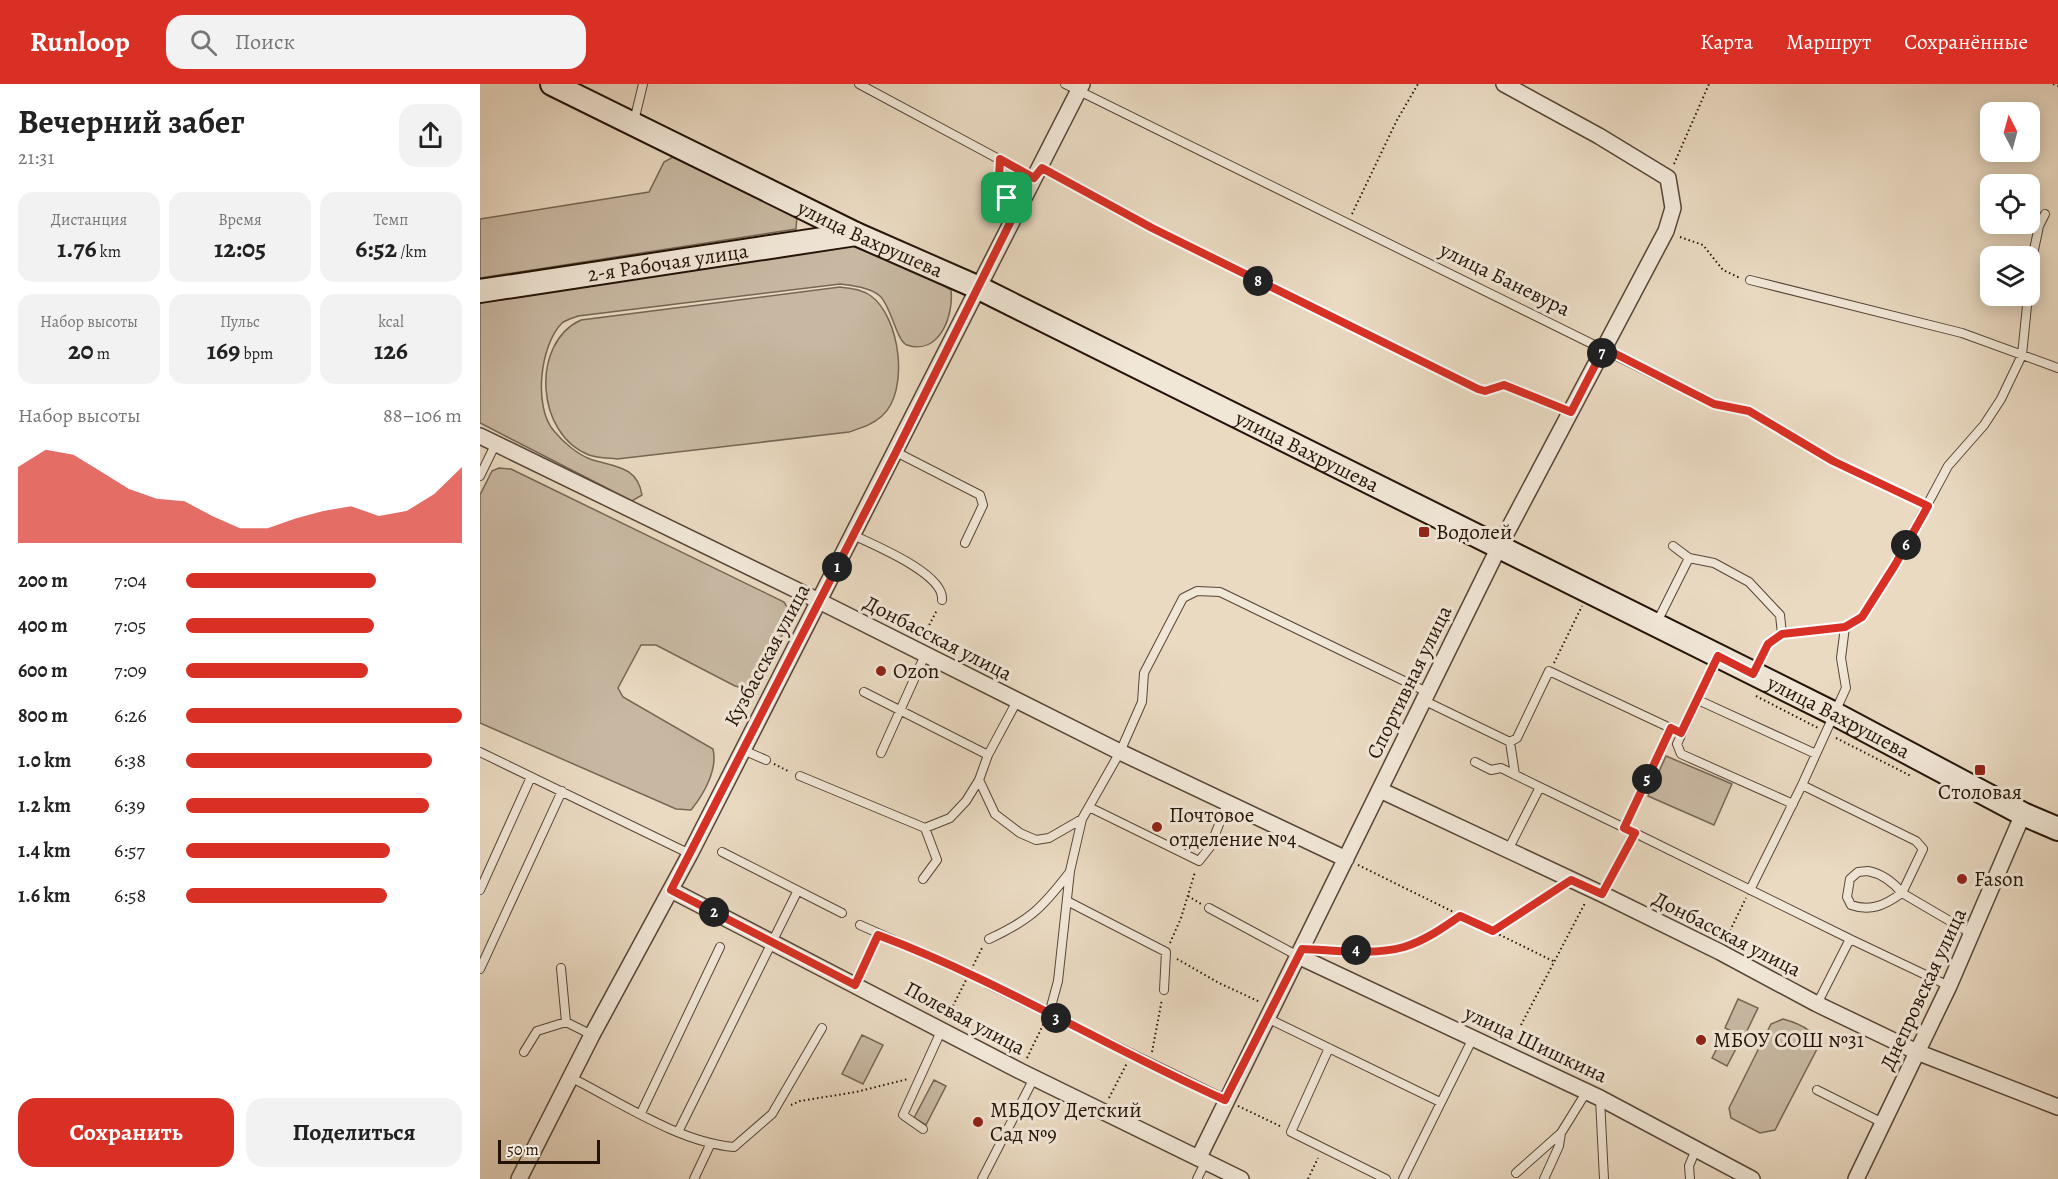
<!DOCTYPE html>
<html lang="ru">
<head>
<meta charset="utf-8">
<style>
  :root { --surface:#fff; --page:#f2f2f2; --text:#222; --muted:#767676; --accent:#d93025 }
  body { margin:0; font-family:Alegreya,serif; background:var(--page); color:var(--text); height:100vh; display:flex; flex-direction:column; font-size:22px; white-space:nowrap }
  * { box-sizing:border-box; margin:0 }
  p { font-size:20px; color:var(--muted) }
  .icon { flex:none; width:33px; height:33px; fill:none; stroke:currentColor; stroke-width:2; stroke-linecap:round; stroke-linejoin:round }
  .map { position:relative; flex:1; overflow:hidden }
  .sheet { display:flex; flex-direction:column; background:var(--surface); width:480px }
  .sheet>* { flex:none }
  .needle { width:39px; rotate:354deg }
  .controls { position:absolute; left:1500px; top:18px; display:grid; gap:12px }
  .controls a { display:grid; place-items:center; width:60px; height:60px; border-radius:12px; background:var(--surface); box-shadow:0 3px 15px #0003; font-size:30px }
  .scale { position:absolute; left:18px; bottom:15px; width:102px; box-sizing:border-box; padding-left:6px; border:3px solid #241307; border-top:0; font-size:16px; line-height:21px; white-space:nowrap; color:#241307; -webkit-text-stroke:4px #f1e7d7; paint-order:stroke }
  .pin { position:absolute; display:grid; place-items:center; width:51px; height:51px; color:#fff; margin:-26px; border-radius:12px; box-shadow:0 3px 9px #0006 }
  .km { position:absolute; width:30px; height:30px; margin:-15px; border-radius:50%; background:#222; color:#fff; font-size:16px; line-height:30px; text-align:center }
  .round { display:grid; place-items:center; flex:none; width:63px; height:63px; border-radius:18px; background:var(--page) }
  .head { display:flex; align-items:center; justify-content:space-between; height:102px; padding:0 18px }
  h1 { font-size:33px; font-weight:700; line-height:45px }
  .stats { display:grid; grid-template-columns:repeat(3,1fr); gap:9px; height:102px; padding:6px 18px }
  .stats div { display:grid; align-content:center; border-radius:15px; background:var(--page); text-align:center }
  .stats b { font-size:26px; font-weight:700 }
  .stats small { font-size:16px; font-weight:400 }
  .stats p { font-size:16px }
  .chart { height:168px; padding:12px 18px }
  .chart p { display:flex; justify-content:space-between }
  .chart svg { width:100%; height:108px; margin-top:6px; fill:var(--accent); opacity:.7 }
  .action { display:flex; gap:12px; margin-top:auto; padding:12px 18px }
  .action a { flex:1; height:69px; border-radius:18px; background:var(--accent); color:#fff; font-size:24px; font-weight:700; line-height:69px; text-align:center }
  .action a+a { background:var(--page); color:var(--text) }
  ul { padding:0 18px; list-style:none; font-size:20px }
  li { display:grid; grid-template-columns:96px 72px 1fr; align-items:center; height:45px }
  li i { height:15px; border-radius:8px; background:var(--accent) }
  header { display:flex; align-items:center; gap:36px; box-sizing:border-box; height:84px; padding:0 30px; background:var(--accent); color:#fff }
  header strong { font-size:28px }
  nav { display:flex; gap:33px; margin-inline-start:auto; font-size:21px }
  .search { width:420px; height:54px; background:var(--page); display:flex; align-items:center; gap:15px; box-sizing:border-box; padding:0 21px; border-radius:18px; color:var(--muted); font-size:22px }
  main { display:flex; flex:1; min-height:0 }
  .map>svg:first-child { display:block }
</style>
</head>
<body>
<header>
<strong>Runloop</strong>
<div class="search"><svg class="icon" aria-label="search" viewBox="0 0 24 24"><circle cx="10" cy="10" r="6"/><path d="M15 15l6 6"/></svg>Поиск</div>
<nav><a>Карта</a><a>Маршрут</a><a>Сохранённые</a></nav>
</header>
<main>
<section class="sheet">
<div class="head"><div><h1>Вечерний забег</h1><p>21:31</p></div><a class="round"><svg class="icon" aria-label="share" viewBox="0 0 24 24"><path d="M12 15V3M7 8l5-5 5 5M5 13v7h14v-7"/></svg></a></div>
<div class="stats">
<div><p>Дистанция</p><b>1.76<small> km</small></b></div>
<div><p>Время</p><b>12:05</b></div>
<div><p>Темп</p><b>6:52<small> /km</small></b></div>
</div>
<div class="stats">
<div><p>Набор высоты</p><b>20<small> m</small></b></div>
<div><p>Пульс</p><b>169<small> bpm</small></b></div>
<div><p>kcal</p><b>126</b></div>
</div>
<div class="chart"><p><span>Набор высоты</span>88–106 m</p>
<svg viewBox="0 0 160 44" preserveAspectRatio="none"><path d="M0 44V13L10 6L20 8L30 15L40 22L50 26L60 27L70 33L80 38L90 38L100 34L110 31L120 29L130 33L140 31L150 24L160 13V44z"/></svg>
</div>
<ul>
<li><b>200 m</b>7:04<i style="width:69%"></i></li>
<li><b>400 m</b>7:05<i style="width:68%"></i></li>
<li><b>600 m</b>7:09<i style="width:66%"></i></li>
<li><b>800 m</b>6:26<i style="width:100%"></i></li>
<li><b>1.0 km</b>6:38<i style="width:89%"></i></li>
<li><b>1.2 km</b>6:39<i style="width:88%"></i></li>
<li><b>1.4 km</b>6:57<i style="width:74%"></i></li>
<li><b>1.6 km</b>6:58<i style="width:73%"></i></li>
</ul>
<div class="action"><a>Сохранить</a><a>Поделиться</a></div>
</section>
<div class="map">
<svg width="1578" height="1095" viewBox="0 0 1578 1095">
  <rect width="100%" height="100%" fill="#eadac2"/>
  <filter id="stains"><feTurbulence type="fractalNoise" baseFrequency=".00333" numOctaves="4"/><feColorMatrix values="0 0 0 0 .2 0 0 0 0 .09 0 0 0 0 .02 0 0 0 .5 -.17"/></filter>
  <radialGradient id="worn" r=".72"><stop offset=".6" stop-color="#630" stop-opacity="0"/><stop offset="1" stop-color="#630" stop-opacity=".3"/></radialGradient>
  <!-- green -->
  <path fill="#c8b8a2" stroke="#766654" stroke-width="1.5" d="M193,73L317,132L316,145L0,194V135L169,108L184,78Z
    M368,161C407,167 438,187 471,206C474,230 460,272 427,261C417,258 411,222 400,212C390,203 373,202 360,200L98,232C93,234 86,236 82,239C60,261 53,323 74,347C83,358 97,370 110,375C133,383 157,381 162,411L152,417L0,339V219Z
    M360,203C371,205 382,205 391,212C420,233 430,307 402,332C392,341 381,344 369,348L137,375C128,374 117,374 109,371C56,351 50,259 101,236Z
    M19,384L31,385L304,518L312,531L278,600L263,604L255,602L176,561H161L138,604L143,613L233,665C238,685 224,710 211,726L196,725L0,639V411L12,387Z
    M1186,672L1252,700L1234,741L1168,712Z
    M1258,915L1278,924L1264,953L1245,944Z
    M1303,935C1318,939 1339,947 1337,965L1295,1046L1280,1049L1251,1034L1249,1024L1291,940Z
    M1246,947L1261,955L1247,982L1232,974Z
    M382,951L403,961L383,1000L362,990Z
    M454,996L466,1002L446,1041L434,1034Z"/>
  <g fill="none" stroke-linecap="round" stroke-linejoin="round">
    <!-- lane casing -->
    <g stroke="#564536" stroke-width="10">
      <path id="lane" d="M379,0L554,94
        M585,0L1234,320L1269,327L1353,377L1447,422
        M154,37L163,0
        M520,75L519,94L531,135
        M562,84L672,144L998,305L1005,307L1024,301L1091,328
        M1550,185L1559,142L1565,130
        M1270,196L1482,249L1578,284
        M416,368L500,411L503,421L485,459
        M0,392L16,359
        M373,451C394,461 465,490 462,516
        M1193,462L1209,474L1234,479L1269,498L1300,531L1302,550
        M1177,538L1209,474
        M1365,543L1361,574L1366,604L1322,701L1436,757L1443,765L1422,809L1492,850
        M1237,573L1197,660L1201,670L1313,720
        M1274,587L1288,560L1302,550L1365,543L1382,533L1415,481L1468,382L1504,341L1521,315L1542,271L1548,212
        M384,608L508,671
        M943,616L1030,658L1037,654L1069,587L1201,649
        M1218,616L1336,670
        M1030,658L1035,691
        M263,666L286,676
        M0,668L210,770
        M401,669L445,571
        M995,678L1011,686L1021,684L1060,703
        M320,692L445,744L470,734L486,717L499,696L508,671L537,617
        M499,696L515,730L540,749L556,756L569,754L602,735
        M609,723L719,777L730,763L747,720
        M1028,766L1060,703L1155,749
        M242,768L362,829
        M1388,787C1403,790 1413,798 1422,809C1405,821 1391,828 1371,821L1367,813L1370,795L1378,788Z
        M443,795L457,776L445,744
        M0,806L51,693
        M1270,806L1322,701
        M1122,810L1155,749L1370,855
        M589,818L686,868L684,906
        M729,824L818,872
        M380,841L476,884
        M509,855C550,836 562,824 589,789
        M81,884L86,938
        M0,885L82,707
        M508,900L745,1015
        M375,901L398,851
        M1337,920L1370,855L1469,902
        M569,930L578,897L590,787L602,735L640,668L662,618L664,589L703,514L717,507L740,508L947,608
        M787,934L960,1018
        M849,964L811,1048L906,1095
        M44,968L57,947L86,938L112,951
        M90,993C140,1018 198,1058 254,1063L292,1030L342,944
        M1337,1006L1403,1039
        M1120,1015L1124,1095
        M161,1029L240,863
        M443,1045L423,1031L462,945
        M198,1048L317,808
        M1036,1089L1081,1049
        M214,1095L230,1061
        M502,1095L554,994
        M717,1095L726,1077
        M923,1095L993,954
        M1064,1095L1079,1062L1081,1049L1107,1007
        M1210,1095L1209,1082L1216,1065"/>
    </g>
    <!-- street casing -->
    <g stroke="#564536" stroke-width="18">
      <path id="street" d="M0,352L339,517L640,668L866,775
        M900,706L1122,810L1240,868L1337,920L1437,968L1578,1023
        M191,806L540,987L761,1095
        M818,872L1120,1014L1272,1095
        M719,1073L1019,463L1186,147L1193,124L1188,94L1119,52L1024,0
        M39,1095L112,951L210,770L602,0
        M1376,1095L1469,902L1543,730"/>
    </g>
    <!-- secondary casing -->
    <g stroke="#241307" stroke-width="26">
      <g id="secondary">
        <path id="s1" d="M72,0L376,150L499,204L1355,630L1543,730L1578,745"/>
        <path id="s2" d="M0,207L376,150"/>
      </g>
    </g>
    <!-- path -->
    <path stroke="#241307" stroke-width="2" stroke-dasharray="1.5 3" stroke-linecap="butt" d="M1573,0L1578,2
      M1194,80L1229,0
      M872,130L917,36L938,0
      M1200,153L1223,161L1243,186L1260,194
      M443,553L457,526
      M1074,579L1102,522
      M1276,612L1338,644
      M1356,654L1431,692
      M294,680L310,688
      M1148,736L1186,654
      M878,781L1075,878
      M708,812L721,820
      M1013,847L1075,805
      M1246,855L1266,814
      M690,859L701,834L715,788
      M840,865C904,867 925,870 980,832
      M697,875L739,899L780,918
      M484,888L498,895
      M467,934L503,862
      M1041,941L1105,819
      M672,968L682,915
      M547,974L564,939
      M629,1014L647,979
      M311,1021L320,1017L376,1008L428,995
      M758,1022L802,1043
      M828,1095L838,1074"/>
    <!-- lane -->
    <use href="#lane" stroke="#f1e7d7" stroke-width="8"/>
    <!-- street -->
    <use href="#street" stroke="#f1e7d7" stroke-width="15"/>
    <!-- secondary -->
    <use href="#secondary" stroke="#f1e7d7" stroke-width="22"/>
  </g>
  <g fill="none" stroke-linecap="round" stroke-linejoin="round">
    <!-- route casing -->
    <g stroke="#fff" stroke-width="12">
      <path id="route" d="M520,75L554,94L562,84L672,144L998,305L1005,307L1024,301L1091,328L1124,264L1234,320L1269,327L1353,377L1448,422L1415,481L1382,533L1365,543L1302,550L1288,560L1273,590L1238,572L1201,649L1191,644L1144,744L1155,749L1122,810L1091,796L1013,847L980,832C963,844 944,857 924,863C892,872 854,866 822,865L745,1016C628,964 518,896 398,851L375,901L191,806L416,368L531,137L519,94Z"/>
    </g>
    <!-- route -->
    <use href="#route" stroke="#d93025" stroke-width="8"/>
  </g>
  <!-- markers -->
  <g fill="#8f2418" stroke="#f1e7d7" stroke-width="2">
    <rect x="938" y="442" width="12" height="12" rx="3"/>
    <circle cx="401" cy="587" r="6"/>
    <rect x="1494" y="680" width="12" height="12" rx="3"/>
    <circle cx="677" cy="743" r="6"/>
    <circle cx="1482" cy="795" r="6"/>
    <circle cx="1221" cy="956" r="6"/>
    <circle cx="498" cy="1038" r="6"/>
  </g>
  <g text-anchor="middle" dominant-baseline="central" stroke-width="6" stroke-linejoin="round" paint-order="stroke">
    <!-- street labels -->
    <g font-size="21" fill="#241307" stroke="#f1e7d7">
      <text stroke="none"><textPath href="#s1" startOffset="354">улица Вахрушева</textPath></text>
      <text stroke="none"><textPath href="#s2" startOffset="190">2-я Рабочая улица</textPath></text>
      <text transform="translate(1025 195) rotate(26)">улица Баневура</text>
      <text stroke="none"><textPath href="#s1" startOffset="840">улица Вахрушева</textPath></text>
      <text transform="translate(458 554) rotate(27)">Донбасская улица</text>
      <text transform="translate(287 571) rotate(-62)">Кузбасская улица</text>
      <text transform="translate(929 598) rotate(-64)">Спортивная улица</text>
      <text stroke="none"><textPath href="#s1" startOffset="1434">улица Вахрушева</textPath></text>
      <text transform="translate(1247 850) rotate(27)">Донбасская улица</text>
      <text transform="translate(1443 905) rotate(-65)">Днепровская улица</text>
      <text transform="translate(485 934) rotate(28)">Полевая улица</text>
      <text transform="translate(1056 960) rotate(25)">улица Шишкина</text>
    </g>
    <!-- poi labels -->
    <g font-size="21" fill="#241307" stroke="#f1e7d7" text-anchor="start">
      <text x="956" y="448">Водолей</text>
      <text x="413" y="587">Ozon</text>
      <text x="1500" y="708" text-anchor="middle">Столовая</text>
      <text x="689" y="731">Почтовое<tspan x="689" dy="24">отделение №4</tspan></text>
      <text x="1494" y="795">Fason</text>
      <text x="1233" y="956">МБОУ СОШ №31</text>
      <text x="510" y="1026">МБДОУ Детский<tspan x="510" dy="24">Сад №9</tspan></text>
    </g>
  </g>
  <rect width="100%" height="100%" filter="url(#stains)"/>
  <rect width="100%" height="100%" fill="url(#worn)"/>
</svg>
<div class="controls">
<a><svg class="needle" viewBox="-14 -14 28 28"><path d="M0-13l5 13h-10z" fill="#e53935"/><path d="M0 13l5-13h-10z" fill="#767676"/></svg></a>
<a><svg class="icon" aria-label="locate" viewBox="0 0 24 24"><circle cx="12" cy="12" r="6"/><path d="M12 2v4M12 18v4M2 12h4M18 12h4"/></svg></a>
<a><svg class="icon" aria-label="layers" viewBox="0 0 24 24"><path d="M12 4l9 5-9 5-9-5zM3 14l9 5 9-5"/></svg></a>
</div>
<div class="scale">50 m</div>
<div class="pin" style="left:527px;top:114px;background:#1e9e55"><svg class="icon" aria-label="arrive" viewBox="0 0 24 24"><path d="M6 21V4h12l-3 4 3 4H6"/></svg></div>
<b class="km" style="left:357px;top:483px">1</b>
<b class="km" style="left:234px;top:828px">2</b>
<b class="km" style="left:576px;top:934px">3</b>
<b class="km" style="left:876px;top:866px">4</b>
<b class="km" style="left:1167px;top:695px">5</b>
<b class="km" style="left:1426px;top:461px">6</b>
<b class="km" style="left:1122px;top:269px">7</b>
<b class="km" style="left:778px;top:197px">8</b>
</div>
</main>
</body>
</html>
